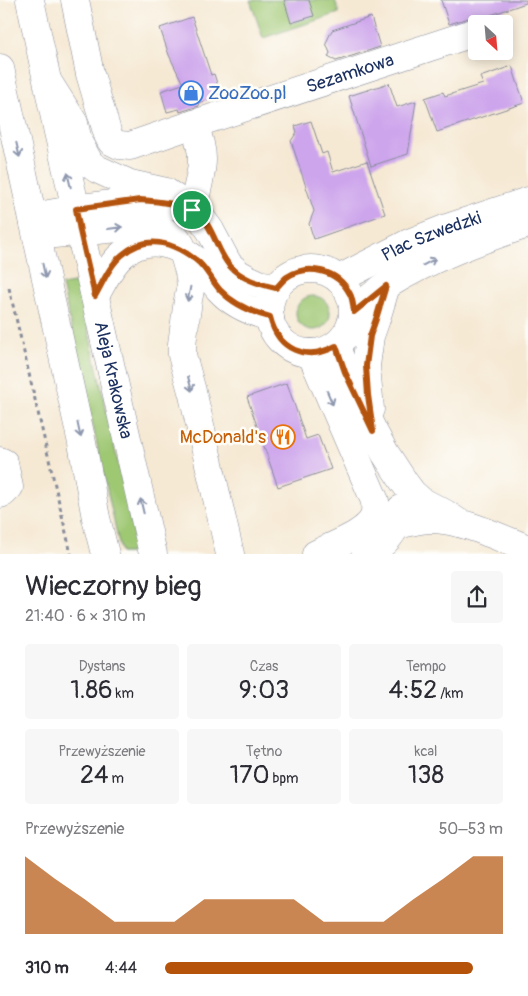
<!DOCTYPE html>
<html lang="pl">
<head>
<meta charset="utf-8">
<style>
  :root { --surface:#fff; --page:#f7f7f7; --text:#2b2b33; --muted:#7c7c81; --accent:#b45309 }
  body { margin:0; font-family:Pangolin,sans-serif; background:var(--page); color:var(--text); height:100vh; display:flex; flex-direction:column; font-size:19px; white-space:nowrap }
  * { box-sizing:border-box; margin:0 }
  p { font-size:16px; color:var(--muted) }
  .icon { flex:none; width:28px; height:28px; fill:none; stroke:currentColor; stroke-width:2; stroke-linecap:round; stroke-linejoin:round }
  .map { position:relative; height:554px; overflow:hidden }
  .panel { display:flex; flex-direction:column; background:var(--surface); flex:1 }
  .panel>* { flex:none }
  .needle { width:32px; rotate:154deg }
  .buttons { position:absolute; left:468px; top:15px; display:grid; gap:10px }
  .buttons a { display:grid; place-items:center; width:45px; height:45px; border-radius:5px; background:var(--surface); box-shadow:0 2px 12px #0003; font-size:25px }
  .pin { position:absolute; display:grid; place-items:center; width:42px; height:42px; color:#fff; margin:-21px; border:2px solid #fff; border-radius:50%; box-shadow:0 1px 5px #0007 }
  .round { display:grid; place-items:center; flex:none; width:52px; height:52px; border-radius:5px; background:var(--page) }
  .summary { display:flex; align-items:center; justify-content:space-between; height:85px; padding:0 25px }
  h1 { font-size:28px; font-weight:600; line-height:38px }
  .metrics { display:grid; grid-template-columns:repeat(3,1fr); gap:8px; height:85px; padding:5px 25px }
  .metrics div { display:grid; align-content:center; border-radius:5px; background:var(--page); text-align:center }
  .metrics b { font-size:25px; font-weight:600 }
  .metrics small { font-size:14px; font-weight:400 }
  .metrics p { font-size:14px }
  .chart { height:140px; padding:10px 25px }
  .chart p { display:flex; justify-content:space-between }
  .chart svg { width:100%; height:90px; margin-top:5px; fill:var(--accent); opacity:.7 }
  ul { padding:0 25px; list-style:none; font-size:16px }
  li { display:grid; grid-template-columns:80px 60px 1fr; align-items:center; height:38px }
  li i { height:12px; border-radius:6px; background:var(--accent) }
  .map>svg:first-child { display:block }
</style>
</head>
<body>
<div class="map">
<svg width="528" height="554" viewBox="0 0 528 554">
  <rect width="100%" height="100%" fill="#fdfcf7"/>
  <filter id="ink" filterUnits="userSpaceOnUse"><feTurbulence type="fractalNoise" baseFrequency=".02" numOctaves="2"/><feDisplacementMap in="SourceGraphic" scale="10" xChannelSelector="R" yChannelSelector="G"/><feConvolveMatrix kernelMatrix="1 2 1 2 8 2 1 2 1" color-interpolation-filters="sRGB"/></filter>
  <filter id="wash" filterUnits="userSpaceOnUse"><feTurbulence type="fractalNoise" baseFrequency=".0096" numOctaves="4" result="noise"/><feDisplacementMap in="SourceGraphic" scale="20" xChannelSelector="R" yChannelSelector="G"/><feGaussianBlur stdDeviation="1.12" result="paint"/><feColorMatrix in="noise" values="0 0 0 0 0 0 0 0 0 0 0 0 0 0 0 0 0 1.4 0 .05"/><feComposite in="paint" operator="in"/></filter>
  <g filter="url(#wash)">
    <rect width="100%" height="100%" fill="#f6e9d4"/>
    <!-- green -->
    <path fill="#9fc873" stroke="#5d7c68" d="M250,0H335L339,13L263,38Z
      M78,282L138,553H121L62,285Z
      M296 313a17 17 0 1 1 34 0a17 17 0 1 1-34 0Z"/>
    <g id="blocks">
      <!-- building -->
      <path fill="#cda5ec" d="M284,0H309L314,16L291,23Z
        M441,0H526V3L482,18L479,17H472L449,24Z
        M192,17L211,75L214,74L221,96L198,103L199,106L180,112L179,109L167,112L161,91L183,84L169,55L160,28Z
        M371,17L380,47L336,61L328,57L330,53L326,43L332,30Z
        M512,66L524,103L437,132L425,98L443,92L445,96L483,84L480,77Z
        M389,83L397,107L416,101L408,154L371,166L349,96Z
        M311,121L322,154L327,152L333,172L367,161L385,214L314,239L309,224L314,211L291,141L297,132L295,126Z
        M287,383L306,439L318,435L331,469L278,487L247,397Z"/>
    </g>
  </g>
  <g filter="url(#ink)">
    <use href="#blocks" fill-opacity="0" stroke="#888c99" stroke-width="1"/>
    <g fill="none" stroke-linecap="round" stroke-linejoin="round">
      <!-- minor casing -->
      <g stroke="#888c99" stroke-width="29">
        <g id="minor">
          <path d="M75,0L90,74L108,135L111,141L119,145L130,146L194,124C198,135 202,147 202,159C202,176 196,193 192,210"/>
          <path d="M48,82L74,123L78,142L90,164L97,169L130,184L166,192L199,215L210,230L228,264L239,274L248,279L259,284L276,288"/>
          <path id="s1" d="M194,124L476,32"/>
          <path d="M192,210L163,202L140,200L88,207L49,214L34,223L54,234L141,226L164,231L177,239L181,245L189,272L191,285L188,300L182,344V355L193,395L230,554"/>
          <circle cx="311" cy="311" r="42"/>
          <path id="s2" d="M339,279L409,243L447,228L528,201"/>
          <path d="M95,296C103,282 110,265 122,255C146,234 173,242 196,260C206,268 211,280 220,290C233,304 251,312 270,317"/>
          <path d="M354,312C364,303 375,293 387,285C430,258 479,240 528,224"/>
          <path d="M336,346L345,372L373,431L385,453L404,482L412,493L421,501L444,513L459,523"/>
          <path d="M311,353L375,501C375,507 376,512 374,517C366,535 333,545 316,554"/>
          <path d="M370,409L366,366L370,336L376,319L386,286"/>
          <path d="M0,461L4,463L9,487L3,493L0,494"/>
          <path d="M397,525C408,523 420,519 431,519C462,519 500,538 528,549"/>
          <path d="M366,554C386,545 397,531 401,509"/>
        </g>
      </g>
      <!-- major casing -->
      <g stroke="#888c99" stroke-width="29">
        <g id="major">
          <path id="s3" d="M30,0L58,132L76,209L80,231L153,554"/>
          <path d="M0,68L82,443L96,518L105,554"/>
        </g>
      </g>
      <!-- path -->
      <path stroke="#888c99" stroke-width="3" stroke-dasharray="4 4" stroke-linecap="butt" d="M9,288L71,554"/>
      <!-- minor -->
      <use href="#minor" stroke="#fff" stroke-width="28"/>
      <!-- major -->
      <use href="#major" stroke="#fff" stroke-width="28"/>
    </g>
    <!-- one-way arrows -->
    <defs><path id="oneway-shaft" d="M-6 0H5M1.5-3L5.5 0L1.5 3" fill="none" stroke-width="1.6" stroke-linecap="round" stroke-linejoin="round" transform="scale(1.25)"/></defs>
    <g stroke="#8d97ae">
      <use href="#oneway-shaft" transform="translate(18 150) rotate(77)"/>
      <use href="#oneway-shaft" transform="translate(69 180) rotate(-103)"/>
      <use href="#oneway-shaft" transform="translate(115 228) rotate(-7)"/>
      <use href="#oneway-shaft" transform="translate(429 262) rotate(-28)"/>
      <use href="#oneway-shaft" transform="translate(44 271) rotate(78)"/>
      <use href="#oneway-shaft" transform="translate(189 294) rotate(101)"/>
      <use href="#oneway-shaft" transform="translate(190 384) rotate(75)"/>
      <use href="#oneway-shaft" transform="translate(330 398) rotate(67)"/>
      <use href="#oneway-shaft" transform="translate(79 430) rotate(78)"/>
      <use href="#oneway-shaft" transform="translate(142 506) rotate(-103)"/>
    </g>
  </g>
  <g fill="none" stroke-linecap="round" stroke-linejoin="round" filter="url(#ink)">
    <!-- route casing -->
    <g stroke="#fff" stroke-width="10">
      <path id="route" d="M140,200C154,201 181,204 193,210C213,222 215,248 229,265C241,279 259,284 276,288C280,284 283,280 287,277C308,263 338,270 350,294C353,299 353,306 354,312L386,286L376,319L370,336L366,366L368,395L373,431L345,372L336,346C306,362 278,350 270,317C251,312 233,304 220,290C211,280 206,267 196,260C173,242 146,234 122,255C110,265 103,282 95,296L80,231L76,209Z"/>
    </g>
    <!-- route -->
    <use href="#route" stroke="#b45309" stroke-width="6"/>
  </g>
  <!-- icons -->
  <defs>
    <g id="shop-ring" transform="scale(1.25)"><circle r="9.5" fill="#fdfcf7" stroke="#3f7fe0" stroke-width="1.5"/><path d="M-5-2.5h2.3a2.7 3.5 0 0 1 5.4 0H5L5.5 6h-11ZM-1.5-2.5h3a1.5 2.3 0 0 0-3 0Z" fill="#3f7fe0"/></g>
    <g id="restaurant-ring" transform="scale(1.25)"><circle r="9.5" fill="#fdfcf7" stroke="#e8710a" stroke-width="1.5"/><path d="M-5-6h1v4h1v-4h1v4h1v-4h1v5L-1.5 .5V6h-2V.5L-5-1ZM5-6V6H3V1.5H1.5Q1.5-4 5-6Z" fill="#e8710a"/></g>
  </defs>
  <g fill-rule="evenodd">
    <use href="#shop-ring" x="191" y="93"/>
    <use href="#restaurant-ring" x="283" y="437"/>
  </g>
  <g text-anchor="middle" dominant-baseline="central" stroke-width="5" stroke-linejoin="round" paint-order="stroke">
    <!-- street labels -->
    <g font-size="18" fill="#1b2f5e" stroke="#fdfcf7">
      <text stroke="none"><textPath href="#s1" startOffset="164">Sezamkowa</textPath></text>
      <text stroke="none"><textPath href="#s2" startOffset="102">Plac Szwedzki</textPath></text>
      <text stroke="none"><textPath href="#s3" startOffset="389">Aleja Krakowska</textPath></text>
    </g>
    <!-- shop labels -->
    <g font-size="18" fill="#366cbe" stroke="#fdfcf7" text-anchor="start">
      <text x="208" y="93">ZooZoo.pl</text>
    </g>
    <!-- food labels -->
    <g font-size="18" fill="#c56008" stroke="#fdfcf7" text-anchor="end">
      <text x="266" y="437">McDonald's</text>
    </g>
  </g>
</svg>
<div class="buttons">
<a><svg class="needle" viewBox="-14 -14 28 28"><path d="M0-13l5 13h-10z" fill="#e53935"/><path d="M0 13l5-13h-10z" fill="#7c7c81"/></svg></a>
</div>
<div class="pin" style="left:192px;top:210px;background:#1e9e55"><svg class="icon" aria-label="arrive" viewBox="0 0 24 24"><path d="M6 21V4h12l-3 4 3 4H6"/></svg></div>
</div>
<section class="panel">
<div class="summary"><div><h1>Wieczorny bieg</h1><p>21:40 · 6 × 310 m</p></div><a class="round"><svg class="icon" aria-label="share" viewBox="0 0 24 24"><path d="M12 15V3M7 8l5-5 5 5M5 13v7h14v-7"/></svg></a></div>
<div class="metrics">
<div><p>Dystans</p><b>1.86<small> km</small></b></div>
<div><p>Czas</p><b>9:03</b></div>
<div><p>Tempo</p><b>4:52<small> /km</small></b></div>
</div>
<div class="metrics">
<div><p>Przewyższenie</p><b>24<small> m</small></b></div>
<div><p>Tętno</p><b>170<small> bpm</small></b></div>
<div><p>kcal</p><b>138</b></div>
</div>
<div class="chart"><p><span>Przewyższenie</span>50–53 m</p>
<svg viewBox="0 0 160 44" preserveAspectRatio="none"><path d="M0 44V6L10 17L20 27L30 38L40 38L50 38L60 27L70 27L80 27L90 27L100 38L110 38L120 38L130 27L140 17L150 6L160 6V44z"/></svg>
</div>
<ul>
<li><b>310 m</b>4:44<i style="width:91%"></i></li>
</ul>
</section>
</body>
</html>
